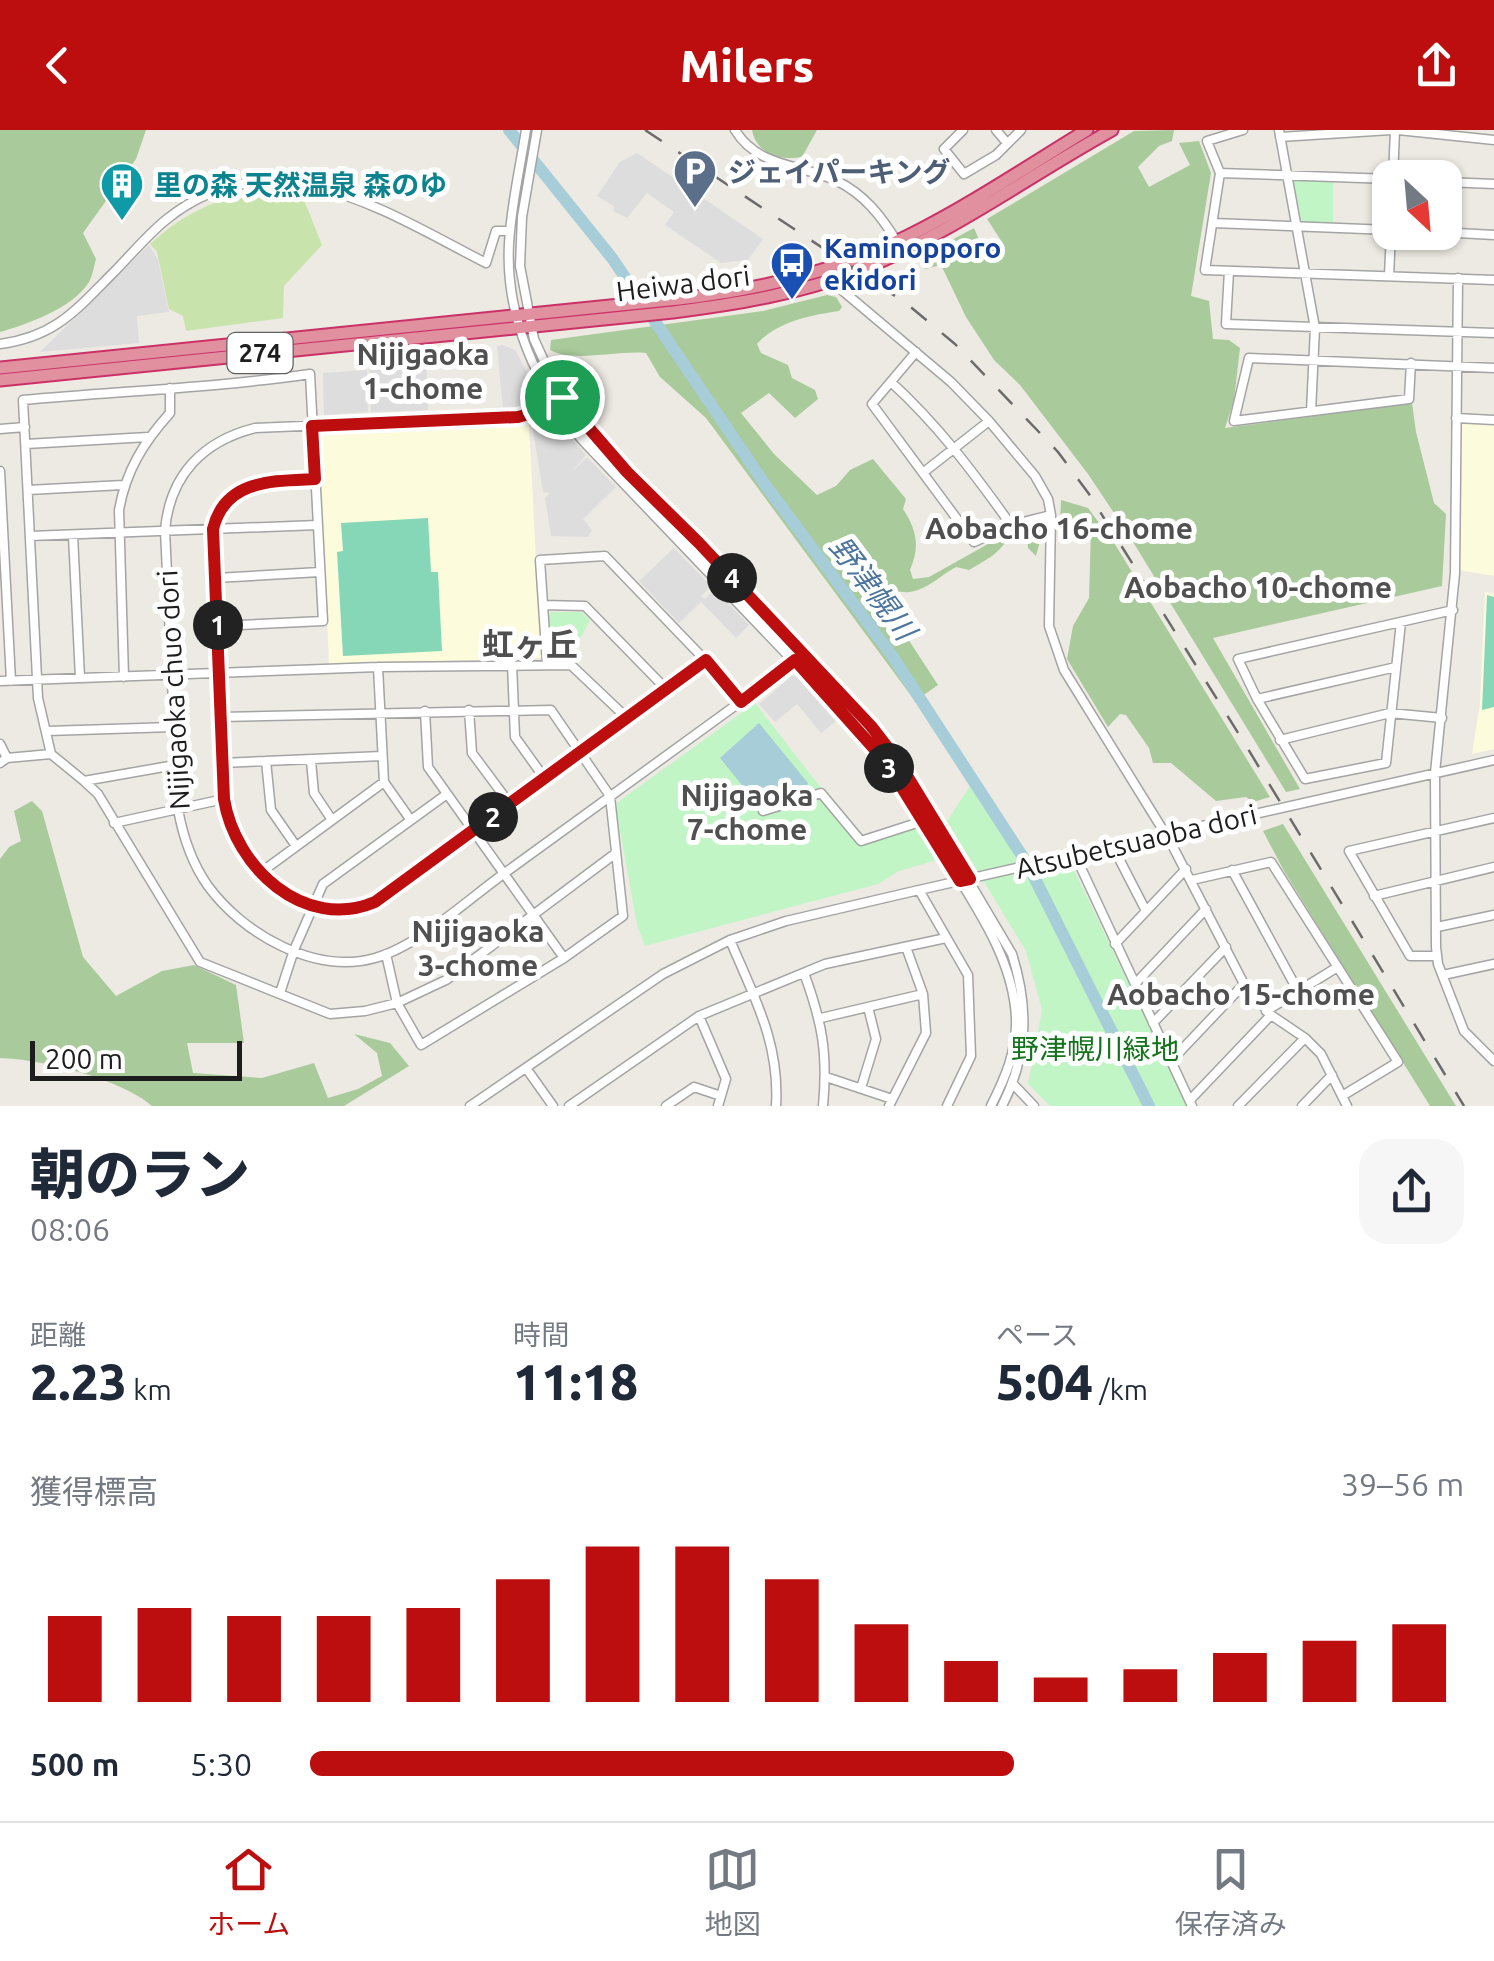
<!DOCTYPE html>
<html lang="ja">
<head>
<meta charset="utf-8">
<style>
  :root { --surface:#fff; --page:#f6f6f7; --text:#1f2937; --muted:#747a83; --line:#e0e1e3; --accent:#bc0e0e }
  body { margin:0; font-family:Ubuntu,"Noto Sans JP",sans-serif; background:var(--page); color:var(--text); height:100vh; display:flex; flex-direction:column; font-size:38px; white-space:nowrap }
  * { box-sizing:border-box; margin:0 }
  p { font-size:32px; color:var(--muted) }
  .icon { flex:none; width:55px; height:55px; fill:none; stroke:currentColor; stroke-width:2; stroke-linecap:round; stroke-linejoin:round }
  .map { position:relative; height:976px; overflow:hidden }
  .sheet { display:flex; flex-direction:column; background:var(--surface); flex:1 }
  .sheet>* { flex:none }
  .needle { width:65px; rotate:154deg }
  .controls { position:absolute; left:1372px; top:30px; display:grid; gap:20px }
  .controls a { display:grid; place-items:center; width:90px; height:90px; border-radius:20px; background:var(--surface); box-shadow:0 2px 8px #0004; font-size:50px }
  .scale { position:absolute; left:30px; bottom:25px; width:212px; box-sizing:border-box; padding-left:10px; border:5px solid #1d1d1d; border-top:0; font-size:28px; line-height:35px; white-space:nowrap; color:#1d1d1d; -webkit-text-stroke:8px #fff; paint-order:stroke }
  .pin { position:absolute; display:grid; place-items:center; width:85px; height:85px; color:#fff; margin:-42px; border:5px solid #fff; border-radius:50%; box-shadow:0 2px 10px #0007 }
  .km { position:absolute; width:50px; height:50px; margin:-25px; border-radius:50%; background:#222; color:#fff; font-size:28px; line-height:50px; text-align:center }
  .round { display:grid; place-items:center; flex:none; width:105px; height:105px; border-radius:30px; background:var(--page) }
  .headline { display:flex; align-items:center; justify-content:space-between; height:170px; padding:0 30px }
  h1 { font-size:55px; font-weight:800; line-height:75px }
  .figures { display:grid; grid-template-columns:repeat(3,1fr); gap:15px; height:170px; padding:10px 30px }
  .figures div { display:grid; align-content:center }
  .figures b { font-size:50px; font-weight:800 }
  .figures small { font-size:28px; font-weight:400 }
  .figures p { font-size:28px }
  .chart { height:280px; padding:20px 30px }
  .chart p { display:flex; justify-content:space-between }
  .chart svg { width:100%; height:180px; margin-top:10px; stroke:var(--accent); stroke-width:6 }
  ul { padding:0 30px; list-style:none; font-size:32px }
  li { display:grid; grid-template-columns:160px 120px 1fr; align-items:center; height:75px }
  li i { height:25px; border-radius:12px; background:var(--accent) }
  header { display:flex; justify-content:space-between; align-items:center; height:130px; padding:0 30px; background:var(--accent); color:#fff; font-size:45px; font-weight:800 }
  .menu { display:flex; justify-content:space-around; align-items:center; height:140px; border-top:2px solid var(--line); background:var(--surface); font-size:28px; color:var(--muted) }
  .menu a { display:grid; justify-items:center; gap:5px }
  .menu .selected { color:var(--accent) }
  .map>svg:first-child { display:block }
</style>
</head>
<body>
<header><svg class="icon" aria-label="back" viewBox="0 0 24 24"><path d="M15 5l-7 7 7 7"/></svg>Milers<svg class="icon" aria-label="share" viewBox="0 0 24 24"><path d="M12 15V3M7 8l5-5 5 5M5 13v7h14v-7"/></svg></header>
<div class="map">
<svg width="1494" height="976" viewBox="0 0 1494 976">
  <rect width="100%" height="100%" fill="#edeae3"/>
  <!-- education -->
  <path fill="#fcfcdd" d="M1459,291L1494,293V446L1459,440Z
    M529,294L541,528L329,534L319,306Z
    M1485,462L1494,464V619L1472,624L1480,574Z"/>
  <!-- grass -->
  <path fill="#c8e4ac" d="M271,59L300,60L322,115L284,156L283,188L186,201L183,186L169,179L157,122L150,114C188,79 221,67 271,59Z"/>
  <!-- forest -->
  <path fill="#a9ca9b" d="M0,0H146L136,29L83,103L96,129C94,136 93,145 89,152C73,178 28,194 0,202Z
    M752,0H817L802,27C781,31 756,24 752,0Z
    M1174,0L1172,11L1159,16L1138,37L1149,57L1190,35L1179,13L1199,11L1211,43L1191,166L1209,171L1213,209L1229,210L1240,218L1234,270L1225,298L1412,273L1416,302L1434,373L1446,384L1442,456L1213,508L1300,659L1286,662L1130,407L1088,344L1020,255L994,230L966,187L941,135L925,139L920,127L974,98L983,119L1002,112L987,89L1134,1Z
    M827,165L836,167L842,177L839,181C811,185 776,192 757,214L761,223L788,235L792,248L815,260L818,269L795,288L769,263L741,283L774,324L817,365L836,356L850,340L873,329L906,369L903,379C917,400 920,417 910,440L913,449L929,447L1004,405L1039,394L1044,396L1036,426L1028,418L1027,408C1008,401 1006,416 992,426C985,431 977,435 969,440L956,437C941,445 928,459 910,462C898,463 888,458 876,460L938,555L915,571L706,288L660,247L646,223C619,220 573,233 550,220L551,210L763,181Z
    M1061,370L1088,378L1116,416L1270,667L1253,672L1246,667L1216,671L1171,633H1153L1149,618L1126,585L1120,584L1108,597L1067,529L1073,496L1089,468L1091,399L1081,393L1060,394Z
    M32,671L42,681L83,827L116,866L162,841L194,835L236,855L244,913H187L193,943L262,948L314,933L328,968L358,959L382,946L377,923L354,904L390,913L409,936L344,976H152C122,949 40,929 0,928V729L9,717L21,711L14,681Z
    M1283,694L1456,976H1430L1284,741L1263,701Z"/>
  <!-- park -->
  <path fill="#c2f5c6" d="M1293,50L1333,51V94L1302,93Z
    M551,482H582L590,491L567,531H551L548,486Z
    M755,573L832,672L829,675L859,715L917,698L937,730L899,741L878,754L645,816L637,795L616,678L618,672Z
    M972,653L1012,720L1072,736L1188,976H1050L1028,954L1042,880L1026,821L947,691Z"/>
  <!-- pitch -->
  <path fill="#86d7b8" d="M428,388L431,442H438L442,521L343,526L337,422L343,421L341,393Z
    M1487,465L1494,467V577L1482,580Z"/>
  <!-- parking -->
  <path fill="#ddd" d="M637,23L763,109L748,130L721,133L665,95L674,82L647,63L627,88L613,81L615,77L597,66L620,32Z
    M149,115L158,130L169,182L137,186L139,213L40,222Z
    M503,215L515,220L538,263L534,274L503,279L497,216Z
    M426,227L428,280L371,282L369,230Z
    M367,240L368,282L324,285L323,243Z
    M548,288L555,290L586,325L571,343L587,327L616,357L583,389L592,400L588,407L551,406L545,368L550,363L543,362L532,294Z
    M674,418L711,456L701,466L705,469L715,459L749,495L736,508L701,472L679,493L639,451Z
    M792,546L801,547L840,588L821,603L797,574L775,592L759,574Z"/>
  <!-- water -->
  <path fill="#a6cdd8" d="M759,593L808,653L805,664L767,677L763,672L758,675L720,628Z"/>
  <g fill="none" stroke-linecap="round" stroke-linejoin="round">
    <!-- river -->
    <path stroke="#a6cdd8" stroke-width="12" d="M509,0L612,128L764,353L893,527L1028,735L1149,976"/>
    <!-- minor casing -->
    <g stroke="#a4a4a4" stroke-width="11">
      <path id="minor" d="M526,0C520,38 511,76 509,114C505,187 537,257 583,311L862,603C892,641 917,682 943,723C973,773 1014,828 1016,889C1017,921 1005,948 991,976
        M537,0L522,87L520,136L534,209L555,255L583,294L871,596L898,631L1012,824C1029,878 1028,925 1002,976
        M735,0C758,38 801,34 837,51C864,64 882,87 897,112
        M963,0L944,19L964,44L996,25L1021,0
        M996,0L1007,13
        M1243,0L1207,11L1220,43L1205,140L1494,150
        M1279,0L1315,198L1311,281
        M1398,0L1494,10
        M1280,7L1391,0
        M1220,43L1390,49
        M1393,48L1395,0
        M1445,52L1494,54
        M1213,93L1390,100
        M1440,102L1494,105
        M1229,141L1226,194L1494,203
        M1389,146L1391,102
        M1458,148L1455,443L1435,643L1436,817L1438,834L1464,901L1494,931
        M831,151L951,252L989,291L1035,346L1048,369L1051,385L1049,496L1064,540L1171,713L1244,854L1271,885L1305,908L1321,924L1347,976
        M0,214C55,207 76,180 113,143C131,125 148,104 167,89C272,4 388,83 486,133L496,101H510
        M916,222L872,274L974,412L1011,395L1051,385
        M1411,233L1409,269L1234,291L1249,228L1494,238
        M891,252C938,295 974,343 1011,395
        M562,267L540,281L518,287L255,298C203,311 170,345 165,400L178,679C183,707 191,732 208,756C243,804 315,845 375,828C418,816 465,772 502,745C597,676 692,607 787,538L801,523
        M1456,288L1494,290
        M0,299L25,297
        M26,314L148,307
        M0,341L11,551
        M924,342L989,291
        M315,349C274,351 226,349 213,399L227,689C232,700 237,714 244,725C271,766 329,791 375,772L706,531
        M28,360L123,355
        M73,405L80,548
        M30,406L318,395
        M216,448L320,442
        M543,475L585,476L667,560
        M1401,492L1386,633L1305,649L1257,569L1238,529L1453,480
        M512,534L515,607L545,649
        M547,534L540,430L605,426L706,531L741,572
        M378,537L384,652L410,689
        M124,547L119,380C126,341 143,313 170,283V258
        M0,551L378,537L571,535L628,589
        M1257,569L1396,537
        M469,580L472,623L510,674
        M425,581L428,637L564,828
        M221,587L551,580L610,666L623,786L564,828L421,915L397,873L386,824
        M47,601L173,597
        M1280,610L1390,583L1442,588
        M0,614L7,628
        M266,631L271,680L296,716
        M311,631L314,663L332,690
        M0,633L7,628L51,624
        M222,633L382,626
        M175,635L84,651L51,624L38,568L23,270C119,261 215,258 310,244L323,491L218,496
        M84,651L98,664L200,832L330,884L365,881L397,873L446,850L616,723
        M763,681L821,663L861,711L923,691
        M114,693L224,669
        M1113,717L1146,781
        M1075,725L1192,976
        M1232,740L1298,861
        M260,743L384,652
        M1192,750L1271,732L1398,932L1342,966
        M919,760L968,845L971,926L947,976
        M1374,766L1494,737
        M1437,797L1494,785
        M730,810C754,867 780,913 776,976
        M1115,814L1186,739
        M1437,826H1410L1349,721L1494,688
        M804,843C822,892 828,923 823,976
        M1443,845L1494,834
        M1135,854L1206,779
        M280,863L294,820L323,754L447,664
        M1266,881L1336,838
        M699,886L726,949L718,976
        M821,888L923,864
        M1153,893L1226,817
        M1171,931L1244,854
        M526,938L553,976
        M826,947L892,969
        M1013,954L1034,976
        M861,958L876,909L868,877
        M1190,970L1271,885
        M470,976L663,844L730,810L786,791L919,760L1494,630
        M569,976L699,886L825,834L946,808
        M666,976L694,957L721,966
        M889,976L926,903L923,864L906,817
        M1238,976L1305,908
        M1302,976L1332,945"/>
    </g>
    <!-- highway casing -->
    <g stroke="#cb3066" stroke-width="15">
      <path id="highway" d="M0,238L679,169C758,160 836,142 908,106C970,75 1028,36 1087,0
        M0,250L673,182C736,174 798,164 858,141C949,105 1027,47 1112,0"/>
    </g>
    <!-- minor -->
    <use href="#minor" stroke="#fff" stroke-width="8"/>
    <!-- highway -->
    <use href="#highway" stroke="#e0909f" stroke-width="11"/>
    <!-- rail -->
    <path stroke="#6b6b6b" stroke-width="2.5" stroke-dasharray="20 20" stroke-linecap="butt" d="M645,0L907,174L955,214L1058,322L1089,364L1245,614L1464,976"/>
  </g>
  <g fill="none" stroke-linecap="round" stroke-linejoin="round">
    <!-- route casing -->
    <g stroke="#fff" stroke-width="20">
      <path id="route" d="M562,267L627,342L699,413L871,596L898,631L970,749L960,751L886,632L795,530L741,572L706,530L375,772C304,802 235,737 224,669L213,399C225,349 274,351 315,349L312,296L518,287L540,281Z"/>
    </g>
    <!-- route -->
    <use href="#route" stroke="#bc0e0e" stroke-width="12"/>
  </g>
  <!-- icons -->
  <defs>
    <g id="parking-pin" transform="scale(2.25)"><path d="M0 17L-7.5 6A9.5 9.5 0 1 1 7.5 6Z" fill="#5c6f8a" stroke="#fff"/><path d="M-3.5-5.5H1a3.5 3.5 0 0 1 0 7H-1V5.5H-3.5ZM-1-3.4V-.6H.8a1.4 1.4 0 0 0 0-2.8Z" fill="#fff"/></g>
    <g id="building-pin" transform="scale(2.25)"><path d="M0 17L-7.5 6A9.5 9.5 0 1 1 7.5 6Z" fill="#0f9aa8" stroke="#fff"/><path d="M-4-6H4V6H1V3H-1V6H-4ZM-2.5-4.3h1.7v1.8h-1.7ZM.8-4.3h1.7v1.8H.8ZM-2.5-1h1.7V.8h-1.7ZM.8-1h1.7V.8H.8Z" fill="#fff"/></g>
    <g id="bus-pin" transform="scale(2.25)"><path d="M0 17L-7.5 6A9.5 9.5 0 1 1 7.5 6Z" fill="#1a4fb4" stroke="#fff"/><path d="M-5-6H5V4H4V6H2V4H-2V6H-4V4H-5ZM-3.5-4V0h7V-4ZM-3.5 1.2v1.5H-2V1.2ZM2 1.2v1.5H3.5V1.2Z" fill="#fff"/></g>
  </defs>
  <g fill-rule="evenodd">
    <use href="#parking-pin" x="695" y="41"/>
    <use href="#building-pin" x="122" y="54"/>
    <use href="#bus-pin" x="792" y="133"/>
  </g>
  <g text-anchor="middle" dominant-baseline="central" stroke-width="10" stroke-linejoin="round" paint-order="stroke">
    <!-- shield labels -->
    <rect fill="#fff" stroke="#616161" stroke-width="2.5" x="227.5" y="203" width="65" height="40" rx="8"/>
    <g font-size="25" font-weight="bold" fill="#1d1d1d">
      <text x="260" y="223">274</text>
    </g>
    <!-- service labels -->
    <g font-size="28" font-weight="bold" fill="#4e5e75" stroke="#fff" text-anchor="start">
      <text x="728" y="41">ジェイパーキング</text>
    </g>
    <!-- culture labels -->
    <g font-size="28" font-weight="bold" fill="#0d838f" stroke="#fff" text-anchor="start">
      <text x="154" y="54">里の森 天然温泉 森のゆ</text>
    </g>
    <!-- transit labels -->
    <g font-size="28" font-weight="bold" fill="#164399" stroke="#fff" text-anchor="start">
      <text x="824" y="117">Kaminopporo<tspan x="824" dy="32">ekidori</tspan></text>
    </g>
    <!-- street labels -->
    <g font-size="28" fill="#1d1d1d" stroke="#fff">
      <text transform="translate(683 153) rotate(-7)">Heiwa dori</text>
      <text transform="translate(173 560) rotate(-93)">Nijigaoka chuo dori</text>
      <text transform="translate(1136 711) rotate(-13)">Atsubetsuaoba dori</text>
    </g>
    <!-- park labels -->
    <g font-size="28" fill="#13731a" stroke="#fff">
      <text x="1095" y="918">野津幌川緑地</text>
    </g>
    <!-- neighbourhood labels -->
    <g font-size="30" font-weight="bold" fill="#505050" stroke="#fff">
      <text x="423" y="224">Nijigaoka<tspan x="423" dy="34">1-chome</tspan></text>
      <text x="1059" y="398">Aobacho 16-chome</text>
      <text x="1258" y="457">Aobacho 10-chome</text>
      <text x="747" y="665">Nijigaoka<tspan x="747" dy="34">7-chome</tspan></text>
      <text x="478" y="801">Nijigaoka<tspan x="478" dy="34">3-chome</tspan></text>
      <text x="1241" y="864">Aobacho 15-chome</text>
    </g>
    <!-- water labels -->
    <g font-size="30" font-style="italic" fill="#4d769e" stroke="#fff">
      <text transform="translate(873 458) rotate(53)">野津幌川</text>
    </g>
    <!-- quarter labels -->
    <g font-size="32" font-weight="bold" fill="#505050" stroke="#fff">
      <text x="530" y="514">虹ヶ丘</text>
    </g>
  </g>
</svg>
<div class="controls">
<a><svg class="needle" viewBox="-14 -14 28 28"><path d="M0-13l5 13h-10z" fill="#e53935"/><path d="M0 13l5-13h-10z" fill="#747a83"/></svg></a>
</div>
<div class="scale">200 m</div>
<div class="pin" style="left:562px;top:267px;background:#1e9e55"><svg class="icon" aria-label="arrive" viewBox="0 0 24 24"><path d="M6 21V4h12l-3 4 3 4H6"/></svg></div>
<b class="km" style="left:218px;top:495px">1</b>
<b class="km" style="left:493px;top:687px">2</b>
<b class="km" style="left:889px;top:638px">3</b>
<b class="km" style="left:732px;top:448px">4</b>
</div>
<section class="sheet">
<div class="headline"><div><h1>朝のラン</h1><p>08:06</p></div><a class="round"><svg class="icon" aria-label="share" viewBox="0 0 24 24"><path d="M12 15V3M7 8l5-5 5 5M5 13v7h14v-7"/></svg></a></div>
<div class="figures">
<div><p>距離</p><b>2.23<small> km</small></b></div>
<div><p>時間</p><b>11:18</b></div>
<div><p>ペース</p><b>5:04<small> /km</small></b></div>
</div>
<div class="chart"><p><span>獲得標高</span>39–56 m</p>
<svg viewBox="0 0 160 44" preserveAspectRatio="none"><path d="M5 44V23M15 44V21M25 44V23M35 44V23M45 44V21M55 44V14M65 44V6M75 44V6M85 44V14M95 44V25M105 44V34M115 44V38M125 44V36M135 44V32M145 44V29M155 44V25"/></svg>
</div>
<ul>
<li><b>500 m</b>5:30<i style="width:61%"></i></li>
</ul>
</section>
<nav class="menu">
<a class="selected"><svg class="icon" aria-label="home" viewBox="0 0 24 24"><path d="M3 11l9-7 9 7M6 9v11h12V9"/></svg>ホーム</a>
<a><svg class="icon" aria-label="map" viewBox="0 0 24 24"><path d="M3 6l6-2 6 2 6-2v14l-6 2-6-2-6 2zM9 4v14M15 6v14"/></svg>地図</a>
<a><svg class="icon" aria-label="saved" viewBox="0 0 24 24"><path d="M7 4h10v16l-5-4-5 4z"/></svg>保存済み</a>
</nav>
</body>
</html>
